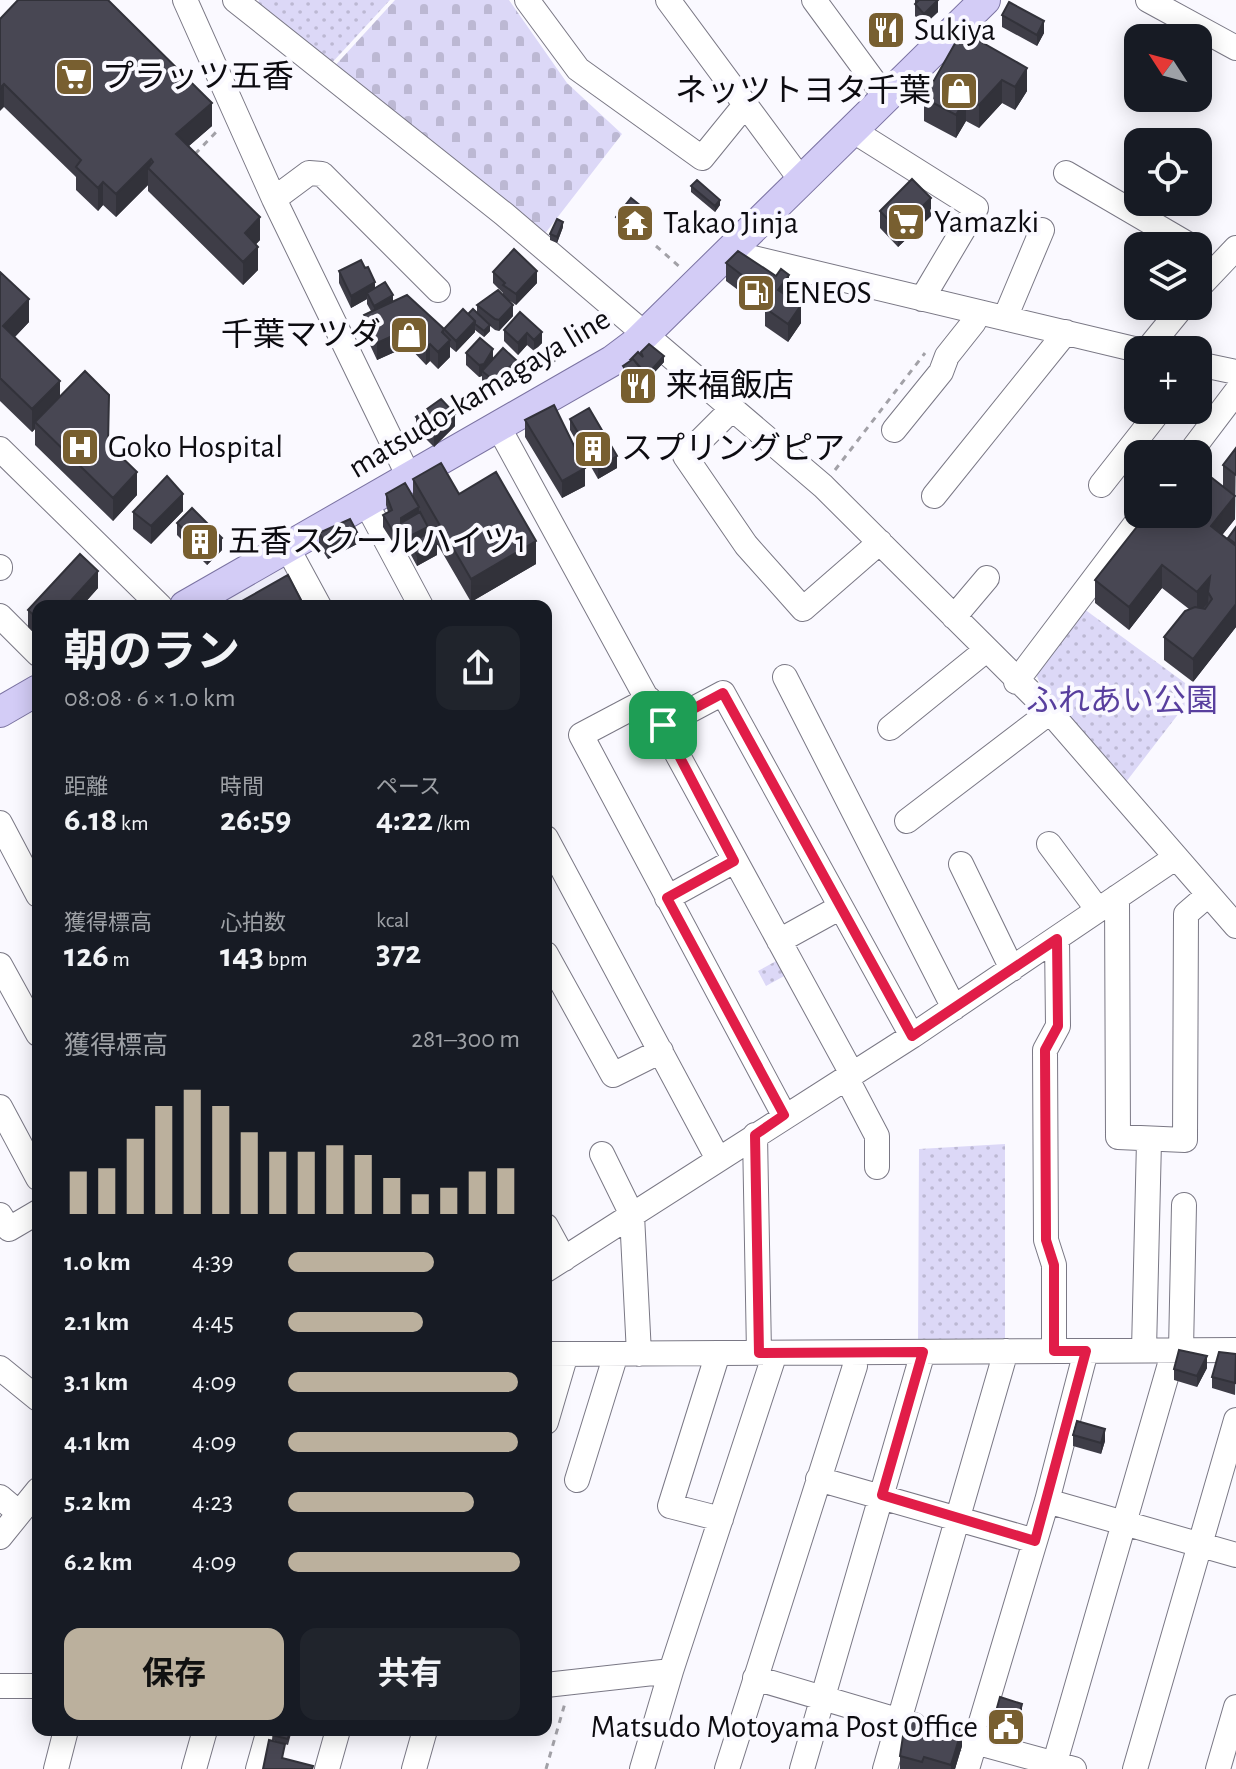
<!DOCTYPE html>
<html lang="ja">
<head>
<meta charset="utf-8">
<style>
  :root { --surface:#171b24; --page:#20242c; --text:#f1f3f6; --muted:#9ea1a6; --accent:#bbb09d }
  body { margin:0; font-family:"Alegreya Sans","Noto Sans JP",sans-serif; background:var(--page); color:var(--text); height:100vh; display:flex; flex-direction:column; font-size:30px; white-space:nowrap }
  * { box-sizing:border-box; margin:0 }
  p { font-size:26px; color:var(--muted) }
  .icon { flex:none; width:44px; height:44px; fill:none; stroke:currentColor; stroke-width:2; stroke-linecap:round; stroke-linejoin:round }
  .map { position:relative; flex:1; overflow:hidden }
  .sheet { position:absolute; left:32px; top:600px; width:520px; height:1136px; display:flex; flex-direction:column; background:var(--surface); border-radius:16px; box-shadow:0 4px 20px #0003 }
  .sheet>* { flex:none }
  .needle { width:52px; rotate:306deg }
  .controls { position:absolute; left:1124px; top:24px; display:grid; gap:16px }
  .controls a { display:grid; place-items:center; width:88px; height:88px; border-radius:16px; background:var(--surface); box-shadow:0 4px 20px #0003; font-size:40px }
  .pin { position:absolute; display:grid; place-items:center; width:68px; height:68px; color:#fff; margin:-34px; border-radius:16px; box-shadow:0 4px 12px #0006 }
  .round { display:grid; place-items:center; flex:none; width:84px; height:84px; border-radius:16px; background:var(--page) }
  .head { display:flex; align-items:center; justify-content:space-between; height:136px; padding:0 32px }
  h1 { font-size:44px; font-weight:700; line-height:60px }
  .stats { display:grid; grid-template-columns:repeat(3,1fr); gap:12px; height:136px; padding:8px 32px }
  .stats div { display:grid; align-content:center }
  .stats b { font-size:34px; font-weight:700 }
  .stats small { font-size:22px; font-weight:400 }
  .stats p { font-size:22px }
  .chart { height:224px; padding:16px 32px }
  .chart p { display:flex; justify-content:space-between }
  .chart svg { width:100%; height:144px; margin-top:8px; stroke:var(--accent); stroke-width:6 }
  .primary-button { display:flex; gap:16px; margin-top:auto; padding:16px 32px }
  .primary-button a { flex:1; height:92px; border-radius:16px; background:var(--accent); color:#111; font-size:32px; font-weight:700; line-height:92px; text-align:center }
  .primary-button a+a { background:var(--page); color:var(--text) }
  ul { padding:0 32px; list-style:none; font-size:26px }
  li { display:grid; grid-template-columns:128px 96px 1fr; align-items:center; height:60px }
  li i { height:20px; border-radius:10px; background:var(--accent) }
  .map>svg:first-child { display:block }
</style>
</head>
<body>
<div class="map">
<svg width="1236" height="1769" viewBox="0 0 1236 1769">
  <defs>
    <pattern id="grass-dots" width="8" height="8" patternUnits="userSpaceOnUse" patternTransform="scale(2)"><rect width="8" height="8" fill="#dcd8f7"/><path d="M2 2h.1M6 6h.1" fill="none" stroke="#bcb8d3" stroke-width="1.8" stroke-linecap="round"/></pattern>
    <pattern id="cemetery-stones" width="16" height="16" patternUnits="userSpaceOnUse" patternTransform="scale(2)"><rect width="16" height="16" fill="#dcd8f7"/><path d="M2 7V4a2 2 0 0 1 4 0v3zM10 15v-3a2 2 0 0 1 4 0v3z" fill="#bcb8d3"/></pattern>
  </defs>
  <rect width="100%" height="100%" fill="#faf9ff"/>
  <!-- built -->
  <path fill="#edecf9" d="M284,563L314,606H210Z"/>
  <!-- grass -->
  <path fill="url(#grass-dots)" d="M259,0H390L329,66L256,7Z
    M1080,606L1196,691L1126,782L1043,691L1034,669Z
    M778,960L786,975L766,986L758,971Z
    M1005,1144V1345L918,1346L919,1149Z"/>
  <!-- cemetery -->
  <path fill="url(#cemetery-stones)" d="M395,0H509L567,83L622,134L540,240L332,69Z"/>
  <g fill="none" stroke-linecap="round" stroke-linejoin="round">
    <!-- minor casing -->
    <g stroke="#7a7885" stroke-width="26">
      <path id="minor" d="M185,0L274,199L409,477
        M235,0L504,214L823,486L1050,712L1236,926
        M527,0L578,69L702,158L745,105
        M668,0L801,180
        M814,0L886,98
        M1148,0L1236,48
        M852,130L976,208L922,299
        M1066,173L1191,246
        M274,199L309,173L322,174L438,290
        M728,252L1138,350
        M1198,288L1236,248
        M1005,318L1042,230
        M1147,350L1183,306
        M1198,364L1236,372
        M732,409L685,456L746,545L803,609L880,542
        M499,428L852,1074
        M894,430L941,372L947,356L974,322V311
        M0,449L160,606
        M1189,454L1236,392
        M1101,485L1160,410
        M934,496L1066,332
        M366,503L421,606
        M287,547L319,606
        M0,567V568
        M0,616L38,654
        M954,617L987,578
        M785,677L954,1008
        M1016,682L1143,514
        M649,699L581,735L784,1115
        M663,725L723,693L912,1036
        M890,728L985,651
        M907,821L1050,712
        M0,823L38,895
        M546,838L718,1159
        M1049,844L1098,910
        M961,864L1012,969
        M1117,897L1118,1137L1185,1140L1186,914L1208,895
        M667,898L734,861
        M779,941L839,908
        M546,954L613,1075L661,1051
        M0,965L38,1034
        M846,1077L877,1136V1167
        M0,1107L38,1178
        M755,1135L759,1353
        M602,1154L632,1215L639,1354
        M0,1215L9,1229L38,1212
        M546,1226L564,1259
        M546,1270L912,1036L1175,858
        M1144,1350L1149,1141
        M1181,1350L1184,1205
        M1054,1351V1265L1046,1240L1045,1050L1058,1026L1057,939
        M718,1353L670,1506L721,1519
        M546,1354L1236,1350
        M0,1368L38,1399
        M546,1422L566,1354
        M818,1479L1035,1541
        M577,1480L616,1354
        M0,1497L19,1513
        M1047,1501L1236,1555
        M0,1537L38,1490
        M671,1671L775,1353
        M755,1678L914,1725
        M546,1685L671,1671L642,1769
        M0,1686H38
        M960,1738L1074,1769
        M56,1769L66,1730
        M194,1769L205,1730
        M258,1769L269,1730
        M327,1769L338,1730
        M414,1769L425,1730
        M727,1769L855,1366
        M802,1769L923,1352
        M885,1769L1006,1351
        M967,1769L1047,1501L1086,1351
        M1053,1769L1174,1350
        M1135,1769L1236,1420
        M1218,1769L1236,1707"/>
    </g>
    <!-- major casing -->
    <g stroke="#7b73a2" stroke-width="32">
      <path id="major" d="M185,606L612,361L636,343L985,0
        M0,712L38,690"/>
    </g>
    <!-- path -->
    <path stroke="#a2a1a7" stroke-width="3" stroke-dasharray="6 6" stroke-linecap="butt" d="M195,154L220,128
      M656,246L681,268
      M835,470L925,353
      M546,1769L565,1703"/>
    <!-- minor -->
    <use href="#minor" stroke="#fff" stroke-width="24"/>
    <!-- major -->
    <use href="#major" stroke="#d3ccf6" stroke-width="30"/>
  </g>
  <!-- wall -->
  <path fill="#3e3d47" d="M915,0H938V12L924,25L915,16Z
    M1002,15L1044,33L1037,46L1002,27Z
    M0,19L212,126L189,146L260,240L256,244L258,270L243,285L148,191V185L116,217L103,205L98,211L76,190V177L4,107Z
    M962,31L1027,91L1015,110L1002,103L979,128L966,121L956,138L924,121V98Z
    M691,186L720,205L715,212L691,192Z
    M880,211L931,216L898,247L880,228Z
    M616,217L647,223L632,241L616,228Z
    M563,227L557,243L550,240V234Z
    M726,263L789,292L786,296L801,323L788,342L765,326V310L726,281Z
    M339,271L375,288L393,301L444,329L468,314L477,313V305L503,295V293L493,283V272L537,283L516,305L510,301L513,316L499,331L495,330L490,326V331L484,337L475,330V332L456,352L450,347V357L438,369L430,361L426,365L408,346L377,360L364,332V315L371,311L367,304V299L351,308L339,283Z
    M0,272L29,322L15,337L60,396L109,445L137,495L113,521L35,445V429L32,432L0,401Z
    M520,312L542,343L534,351L527,345L518,355L504,341V330Z
    M545,352L558,359L552,364L545,358Z
    M641,352L664,362L648,379L651,394L641,403L623,378V366L641,354Z
    M466,353L493,359L517,372L493,392L482,382V376L479,377L466,365Z
    M416,417L455,426L434,447L416,429Z
    M570,419L617,468L598,479L570,430Z
    M525,420L585,486L562,498L525,437Z
    M1236,448L1235,519L1222,535L1228,539V538L1236,527V627L1193,682L1164,660V637L1189,609L1162,588L1129,630L1095,603V580L1223,487V465Z
    M413,479L459,494L536,564L471,602L428,528V534L437,555L417,566L411,555V548H410L405,540L394,544L383,527V515L388,512L386,505V494L413,497Z
    M183,511L151,544L133,529V512Z
    M177,523L222,550L207,565L177,535Z
    M319,533L357,544L328,559L319,545Z
    M80,554L98,571V588L82,606H38V637L28,627V610Z
    M1236,1354L1235,1395L1212,1388V1377Z
    M1207,1368L1197,1387L1174,1380V1369Z
    M1073,1435L1105,1441L1101,1454L1073,1446Z
    M995,1715H1022L1014,1745L988,1738V1726Z
    M273,1730H292L288,1745L272,1740Z
    M962,1746L955,1769H900V1756Z"/>
  <!-- shaded-wall -->
  <path fill="#32323a" d="M938,0V12L924,25V14Z
    M1044,21V33L1037,46V35Z
    M1027,68V91L1015,110V87Z
    M1002,80V103L979,128V105Z
    M4,84V107L0,111V88Z
    M966,98V121L956,138V115Z
    M212,103V126L176,157V134Z
    M151,159V171L148,168V185L116,217V194Z
    M103,182V205L98,211V188Z
    M931,198V216L898,247V230Z
    M720,200V205L715,212V206Z
    M647,211V223L632,241V230Z
    M260,217V240L245,256V233Z
    M563,222V227L557,243V237Z
    M258,247V270L243,285V262Z
    M537,271V283L516,305V294Z
    M789,275V292L778,307V290Z
    M375,282V293H367V299L351,308V296Z
    M393,295V307L374,318V306Z
    M29,299V322L3,349V326Z
    M513,305V316L499,331V320Z
    M801,305V323L788,342V324Z
    M475,321V332L456,352V341Z
    M490,325V331L484,337V331Z
    M408,329V346L377,360V343Z
    M444,329V346L450,340V357L438,369V352L442,332Z
    M542,332V343L534,351V340Z
    M527,333V345L518,355V343Z
    M430,344V361L426,365V347Z
    M493,349V361L482,371V376L479,377V365Z
    M558,353V359L552,364V359Z
    M664,356V362L647,381V375Z
    M517,361V372L493,392V380Z
    M60,381V404L35,422V429L32,432V409Z
    M651,382V394L641,403V391Z
    M455,414V426L434,447V436Z
    M617,456V468L598,479V467Z
    M585,468V486L562,498V481Z
    M137,472V495L113,521V498Z
    M183,494V511L151,544V526Z
    M1235,496V519L1211,549V526Z
    M419,507V519L401,529V518Z
    M428,527V538L411,543L410,548V536Z
    M405,529V540L394,544V533Z
    M357,532V544L328,559V547Z
    M222,538V550L207,565V553Z
    M536,541V564L471,602V579Z
    M437,544V555L417,566V555Z
    M1162,565V588L1129,630V607Z
    M98,571V588L82,606H66Z
    M1210,577L1208,603L1197,615V592Z
    M301,600V606H289Z
    M1236,604V627L1193,682V659Z
    M1207,1356V1368L1197,1387V1376Z
    M1105,1429V1441L1101,1454V1443Z
    M1022,1704V1715L1014,1745V1734Z
    M962,1729V1746L955,1769H951V1765Z"/>
  <!-- building -->
  <path fill="#484753" stroke="#32323a" stroke-width="2" d="M18,0H108L212,103L176,134L260,217L245,233L258,247L243,262L148,168L153,162L151,159L116,194L103,182L98,188L76,167L81,160L4,84L0,88V19Z
    M919,0H938L924,14L915,4Z
    M1009,2L1044,21L1037,35L1002,15Z
    M962,31L1027,68L1015,87L1002,80L979,105L966,98L956,115L924,98Z
    M912,179L931,198L898,230L880,211Z
    M697,180L720,200L715,206L691,186Z
    M631,198L647,211L632,230L616,217Z
    M557,219L563,222L557,237L550,234Z
    M514,249L537,271L516,294L503,285L505,283L493,272Z
    M738,251L776,276L781,269L789,275L778,290L801,305L788,324L765,308L772,298L726,263Z
    M361,260L365,268L368,267L375,282L351,296L339,271Z
    M0,272L29,299L3,326L60,381L32,409L0,378Z
    M385,282L393,295L374,306L367,293Z
    M498,290L513,305L499,320L495,319L477,305Z
    M407,295L444,329L442,332L450,340L438,352L430,344L426,347L408,329L377,343L364,315Z
    M463,309L475,321L456,341L444,329Z
    M473,309L490,325L484,331L475,324V321L468,314Z
    M520,312L542,332L534,340L527,333L518,343L504,330Z
    M480,338L493,349L484,364L479,365L466,353Z
    M649,344L664,356L647,375L633,359H631L638,352L643,357L641,352Z
    M551,346L558,353L552,359L545,352Z
    M503,348L517,361L493,380L482,371Z
    M633,359L651,382L641,391L623,366Z
    M85,371L109,395L108,444L137,472L113,498L35,422Z
    M441,399L455,414L434,436L416,417Z
    M554,405L585,468L562,481L525,420Z
    M589,408L617,456L598,467L570,419Z
    M1236,448V475L1223,465Z
    M441,463L459,494L496,472L536,541L471,579L413,479Z
    M1198,467L1235,496L1211,526L1236,546V604L1193,659L1164,637L1185,611L1195,607L1205,609L1212,599L1208,592L1210,577L1197,592L1162,565L1129,607L1095,580L1147,514H1198Z
    M167,476L183,494L151,526L133,512Z
    M405,483L419,507L401,518V523L420,512L428,527L410,536L405,529L394,533L383,515L392,510L386,494Z
    M192,508L222,538L207,553L177,523Z
    M350,519L357,532L328,547L319,533Z
    M1236,527V544L1228,538Z
    M430,532L437,544L417,555L411,543Z
    M80,554L98,571L66,606H38V619L28,610Z
    M288,575L301,600L289,606H233Z
    M1179,1350L1207,1356L1197,1376L1174,1369Z
    M1219,1352L1236,1354L1235,1383L1212,1377Z
    M1077,1421L1105,1429L1101,1443L1073,1435Z
    M1000,1697L1022,1704L1014,1734L988,1726L991,1714L995,1715Z
    M912,1714L962,1729L951,1765L924,1757L922,1762L900,1756L903,1736Z
    M273,1730H290L288,1739L272,1735Z
    M269,1740L285,1744L282,1758L313,1766L312,1769H263Z"/>
  <g fill="none" stroke-linecap="round" stroke-linejoin="round">
    <!-- route casing -->
    <g stroke="#fff" stroke-width="16">
      <path id="route" d="M723,693L912,1036L1057,939L1058,1026L1045,1050L1046,1240L1054,1265V1351H1086L1035,1541L882,1495L923,1352L759,1353L755,1135L784,1115L667,898L734,861L663,725Z"/>
    </g>
    <!-- route -->
    <use href="#route" stroke="#e11d48" stroke-width="10"/>
  </g>
  <!-- icons -->
  <defs>
    <g id="restaurant-square" transform="scale(2)"><rect x="-9" y="-9" width="18" height="18" rx="4" fill="#785f30" stroke="#faf9ff"/><path d="M-5-6h1v4h1v-4h1v4h1v-4h1v5L-1.5 .5V6h-2V.5L-5-1ZM5-6V6H3V1.5H1.5Q1.5-4 5-6Z" fill="#fff"/></g>
    <g id="supermarket-square" transform="scale(2)"><rect x="-9" y="-9" width="18" height="18" rx="4" fill="#785f30" stroke="#faf9ff"/><path d="M-6-5.5h2.5l.6 2H6L4.5 2H-2.5L-4.4-4H-6ZM-1.5 3.2a1.3 1.3 0 1 0 .1 0ZM3 3.2a1.3 1.3 0 1 0 .1 0Z" fill="#fff"/></g>
    <g id="shop-square" transform="scale(2)"><rect x="-9" y="-9" width="18" height="18" rx="4" fill="#785f30" stroke="#faf9ff"/><path d="M-5-2.5h2.3a2.7 3.5 0 0 1 5.4 0H5L5.5 6h-11ZM-1.5-2.5h3a1.5 2.3 0 0 0-3 0Z" fill="#fff"/></g>
    <g id="temple-square" transform="scale(2)"><rect x="-9" y="-9" width="18" height="18" rx="4" fill="#785f30" stroke="#faf9ff"/><path d="M0-6L5-2H3V0L6.5 2.5H4V6H1.5V3h-3V6H-4V2.5H-6.5L-3 0V-2H-5Z" fill="#fff"/></g>
    <g id="fuel-square" transform="scale(2)"><rect x="-9" y="-9" width="18" height="18" rx="4" fill="#785f30" stroke="#faf9ff"/><path d="M-5.5-6h7V0h2V4h1.3V-2.5L3-4.5l.8-.8L6-3V5H2.5V1h-1V6h-7ZM-4.2-4.7v3.2H.2V-4.7Z" fill="#fff"/></g>
    <g id="hospital-square" transform="scale(2)"><rect x="-9" y="-9" width="18" height="18" rx="4" fill="#785f30" stroke="#faf9ff"/><path d="M-5-5h3v3.5h4V-5h3V5h-3V1.5h-4V5h-3Z" fill="#fff"/></g>
    <g id="building-square" transform="scale(2)"><rect x="-9" y="-9" width="18" height="18" rx="4" fill="#785f30" stroke="#faf9ff"/><path d="M-4-6H4V6H1V3H-1V6H-4ZM-2.5-4.3h1.7v1.8h-1.7ZM.8-4.3h1.7v1.8H.8ZM-2.5-1h1.7V.8h-1.7ZM.8-1h1.7V.8H.8Z" fill="#fff"/></g>
    <g id="civic-square" transform="scale(2)"><rect x="-9" y="-9" width="18" height="18" rx="4" fill="#785f30" stroke="#faf9ff"/><path d="M-.6-6.5H3V-4.5H.6V-3L4-1V1h2V6H-6V1h2V-1L-.6-3ZM-1.2 2.5V6h2.4V2.5Z" fill="#fff"/></g>
  </defs>
  <g fill-rule="evenodd">
    <use href="#restaurant-square" x="886" y="30"/>
    <use href="#supermarket-square" x="74" y="77"/>
    <use href="#shop-square" x="959" y="91"/>
    <use href="#supermarket-square" x="906" y="222"/>
    <use href="#temple-square" x="635" y="223"/>
    <use href="#fuel-square" x="756" y="293"/>
    <use href="#shop-square" x="409" y="335"/>
    <use href="#restaurant-square" x="638" y="386"/>
    <use href="#hospital-square" x="80" y="447"/>
    <use href="#building-square" x="593" y="449"/>
    <use href="#building-square" x="200" y="542"/>
    <use href="#civic-square" x="1006" y="1727"/>
  </g>
  <g text-anchor="middle" dominant-baseline="central" stroke-width="8" stroke-linejoin="round" paint-order="stroke">
    <!-- poi labels -->
    <g font-size="32" fill="#0d0c11" stroke="#faf9ff" text-anchor="start">
      <text x="914" y="30">Sukiya</text>
      <text x="102" y="77">プラッツ五香</text>
      <text x="931" y="91" text-anchor="end">ネッツトヨタ千葉</text>
      <text x="934" y="222">Yamazki</text>
      <text x="663" y="223">Takao Jinja</text>
      <text x="784" y="293">ENEOS</text>
      <text x="381" y="335" text-anchor="end">千葉マツダ</text>
      <text x="666" y="386">来福飯店</text>
      <text x="108" y="447">Goko Hospital</text>
      <text x="621" y="449">スプリングピア</text>
      <text x="228" y="542">五香スクールハイツ1</text>
      <text x="978" y="1727" text-anchor="end">Matsudo Motoyama Post Office</text>
    </g>
    <!-- street labels -->
    <g font-size="32" fill="#0d0c11" stroke="#faf9ff">
      <text transform="translate(479 393) rotate(-31)">matsudo-kamagaya line</text>
    </g>
    <!-- park labels -->
    <g font-size="32" fill="#583f9e" stroke="#faf9ff">
      <text x="1122" y="701">ふれあい公園</text>
    </g>
  </g>
</svg>
<div class="controls">
<a><svg class="needle" viewBox="-14 -14 28 28"><path d="M0-13l5 13h-10z" fill="#e53935"/><path d="M0 13l5-13h-10z" fill="#9ea1a6"/></svg></a>
<a><svg class="icon" aria-label="locate" viewBox="0 0 24 24"><circle cx="12" cy="12" r="6"/><path d="M12 2v4M12 18v4M2 12h4M18 12h4"/></svg></a>
<a><svg class="icon" aria-label="layers" viewBox="0 0 24 24"><path d="M12 4l9 5-9 5-9-5zM3 14l9 5 9-5"/></svg></a>
<a>+</a>
<a>−</a>
</div>
<div class="pin" style="left:663px;top:725px;background:#1e9e55"><svg class="icon" aria-label="arrive" viewBox="0 0 24 24"><path d="M6 21V4h12l-3 4 3 4H6"/></svg></div>
<section class="sheet">
<div class="head"><div><h1>朝のラン</h1><p>08:08 · 6 × 1.0 km</p></div><a class="round"><svg class="icon" aria-label="share" viewBox="0 0 24 24"><path d="M12 15V3M7 8l5-5 5 5M5 13v7h14v-7"/></svg></a></div>
<div class="stats">
<div><p>距離</p><b>6.18<small> km</small></b></div>
<div><p>時間</p><b>26:59</b></div>
<div><p>ペース</p><b>4:22<small> /km</small></b></div>
</div>
<div class="stats">
<div><p>獲得標高</p><b>126<small> m</small></b></div>
<div><p>心拍数</p><b>143<small> bpm</small></b></div>
<div><p>kcal</p><b>372</b></div>
</div>
<div class="chart"><p><span>獲得標高</span>281–300 m</p>
<svg viewBox="0 0 160 44" preserveAspectRatio="none"><path d="M5 44V31M15 44V30M25 44V21M35 44V11M45 44V6M55 44V11M65 44V19M75 44V25M85 44V25M95 44V23M105 44V26M115 44V33M125 44V38M135 44V36M145 44V31M155 44V30"/></svg>
</div>
<ul>
<li><b>1.0 km</b>4:39<i style="width:63%"></i></li>
<li><b>2.1 km</b>4:45<i style="width:58%"></i></li>
<li><b>3.1 km</b>4:09<i style="width:99%"></i></li>
<li><b>4.1 km</b>4:09<i style="width:99%"></i></li>
<li><b>5.2 km</b>4:23<i style="width:80%"></i></li>
<li><b>6.2 km</b>4:09<i style="width:100%"></i></li>
</ul>
<div class="primary-button"><a>保存</a><a>共有</a></div>
</section>
</div>
</body>
</html>
